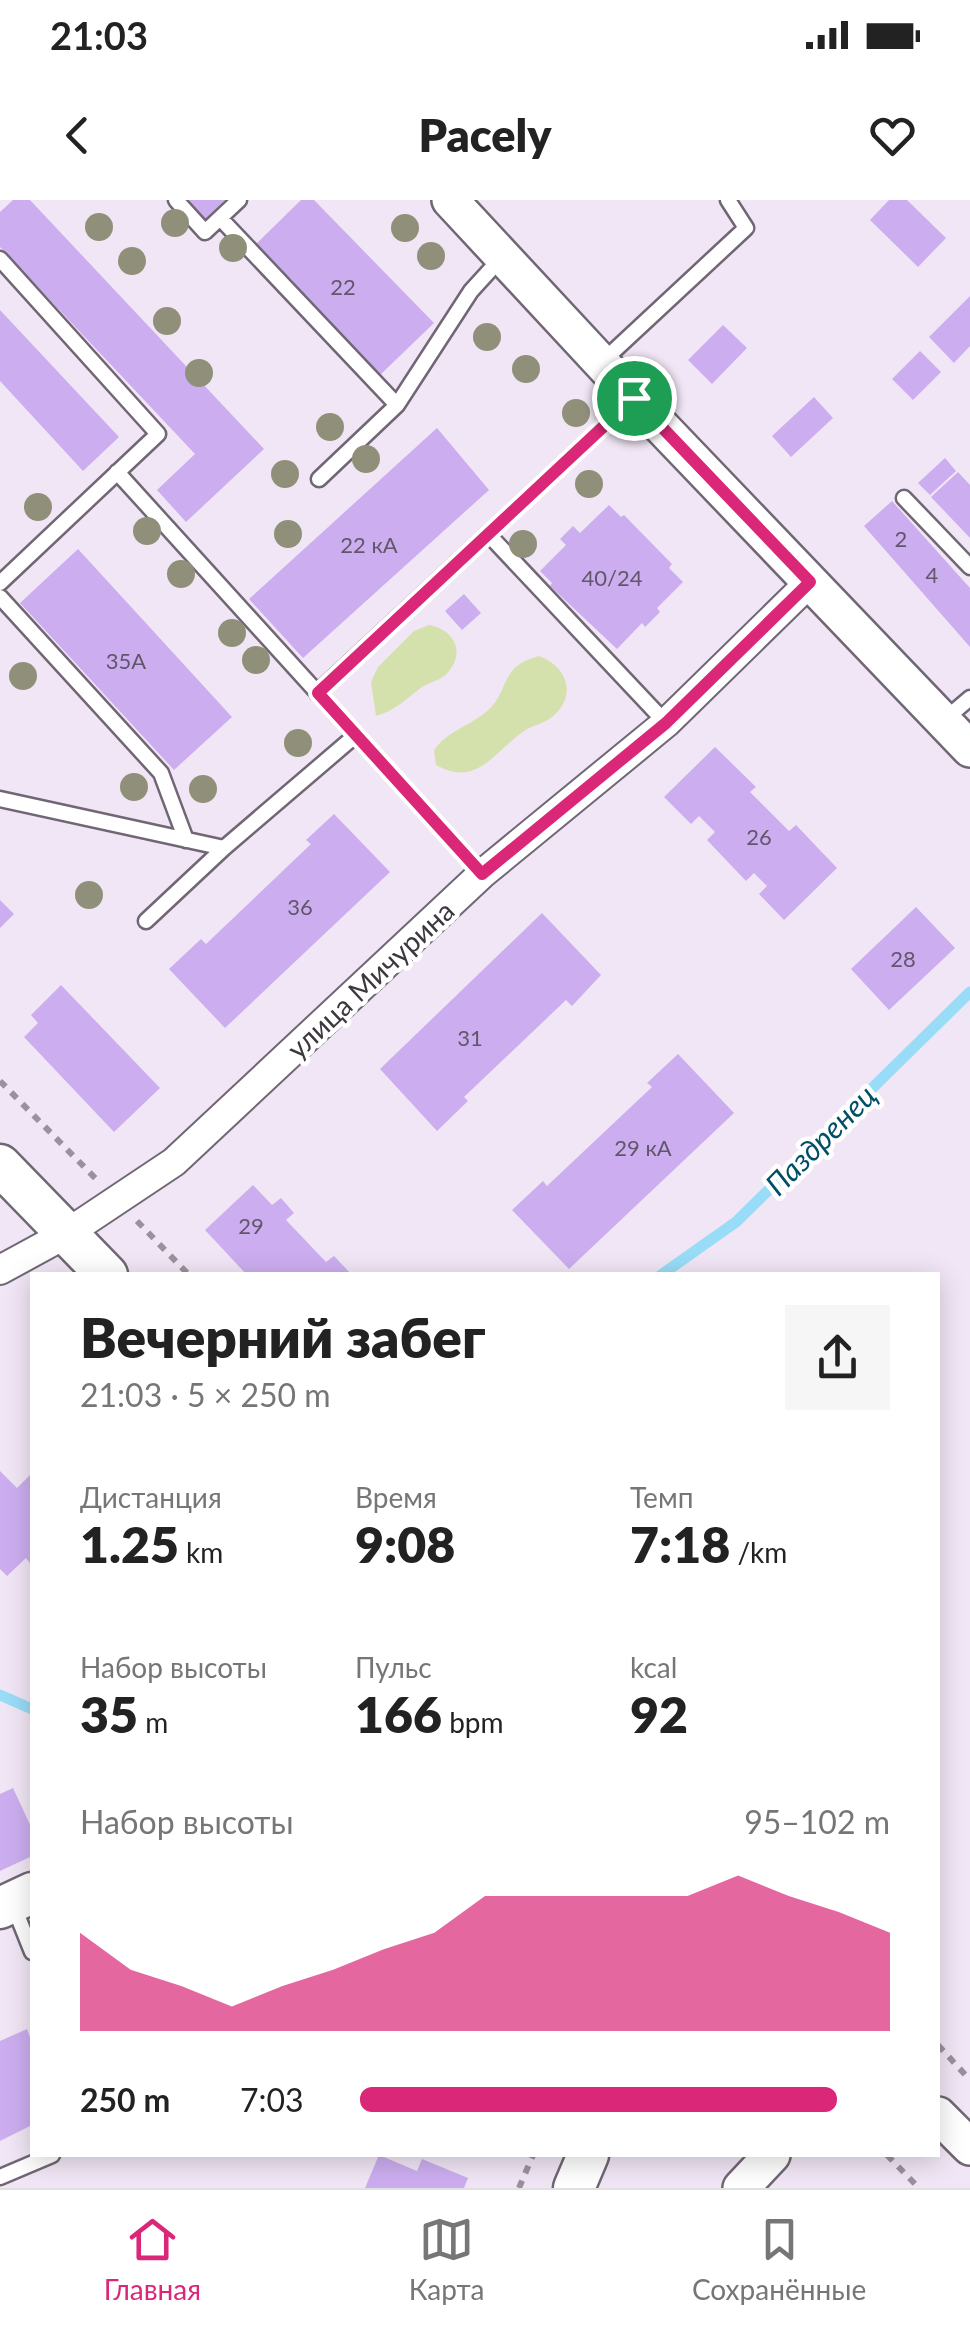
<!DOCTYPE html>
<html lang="ru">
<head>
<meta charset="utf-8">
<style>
  :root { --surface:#fff; --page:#f6f6f6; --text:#222; --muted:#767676; --line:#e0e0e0; --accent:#db2777 }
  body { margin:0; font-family:Lato,sans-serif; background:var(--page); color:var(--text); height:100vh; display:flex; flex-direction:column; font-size:38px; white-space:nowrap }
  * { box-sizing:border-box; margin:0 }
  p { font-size:32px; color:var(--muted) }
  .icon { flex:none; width:55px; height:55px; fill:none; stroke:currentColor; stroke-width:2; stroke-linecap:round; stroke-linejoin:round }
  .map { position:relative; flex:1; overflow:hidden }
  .drawer { position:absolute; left:30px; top:1072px; width:910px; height:885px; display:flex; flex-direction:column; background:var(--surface); border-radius:0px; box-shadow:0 5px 25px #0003 }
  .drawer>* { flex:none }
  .pin { position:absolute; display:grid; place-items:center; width:85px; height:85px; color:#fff; margin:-42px; border:5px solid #fff; border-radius:50%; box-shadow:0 2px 10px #0007 }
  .round { display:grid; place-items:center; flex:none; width:105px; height:105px; border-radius:0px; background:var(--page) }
  .overview { display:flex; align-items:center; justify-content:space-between; height:170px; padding:0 50px }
  h1 { font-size:55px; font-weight:800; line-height:75px }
  .metrics { display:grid; grid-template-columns:repeat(3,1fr); gap:15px; height:170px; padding:10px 50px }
  .metrics div { display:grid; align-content:center }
  .metrics b { font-size:50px; font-weight:800 }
  .metrics small { font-size:28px; font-weight:400 }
  .metrics p { font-size:28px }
  .chart { height:280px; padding:20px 50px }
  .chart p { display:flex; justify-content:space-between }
  .chart svg { width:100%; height:180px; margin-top:10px; fill:var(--accent); opacity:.7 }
  ul { padding:0 50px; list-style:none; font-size:32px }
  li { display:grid; grid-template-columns:160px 120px 1fr; align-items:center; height:75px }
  li i { height:25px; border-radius:12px; background:var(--accent) }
  .status { display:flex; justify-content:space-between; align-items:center; height:70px; padding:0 50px; background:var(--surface); direction:ltr }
  .status svg { height:28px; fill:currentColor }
  header { display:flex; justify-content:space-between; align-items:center; height:130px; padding:0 50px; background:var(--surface); font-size:45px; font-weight:800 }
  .tabs { display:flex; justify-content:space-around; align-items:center; height:140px; border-top:2px solid var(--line); background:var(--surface); font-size:28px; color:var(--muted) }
  .tabs a { display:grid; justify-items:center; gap:5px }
  .tabs .on { color:var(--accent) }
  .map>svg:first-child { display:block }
</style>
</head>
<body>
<div class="status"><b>21:03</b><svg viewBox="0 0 49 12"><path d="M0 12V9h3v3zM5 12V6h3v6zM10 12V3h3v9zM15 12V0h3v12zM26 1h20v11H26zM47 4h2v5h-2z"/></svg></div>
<header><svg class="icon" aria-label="back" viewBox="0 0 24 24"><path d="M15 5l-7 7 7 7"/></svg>Pacely<svg class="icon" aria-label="heart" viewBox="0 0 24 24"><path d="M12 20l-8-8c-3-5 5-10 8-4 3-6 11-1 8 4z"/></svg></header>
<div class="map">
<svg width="970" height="1988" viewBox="0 0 970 1988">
  <rect width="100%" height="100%" fill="#f1e6f5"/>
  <!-- green -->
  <path fill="#d4e1ad" d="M429,425C452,429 466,450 449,471C443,480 431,481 422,487C406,499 396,510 376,516L371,482L378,467L414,431Z
    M539,456C567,466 578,496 552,517C544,524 532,525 524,531C494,552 477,588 436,565L434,550C449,530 468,527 486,512C511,492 497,467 539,456Z"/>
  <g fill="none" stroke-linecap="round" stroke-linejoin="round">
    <!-- stream -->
    <path stroke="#99dcf7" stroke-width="11" d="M661,1075L736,1022L970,792
      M0,1495L32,1509"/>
  </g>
  <!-- building -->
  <path fill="#ccaef0" d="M13,0H30L264,249L186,322L157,290L195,254L0,47V12Z
    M181,0H225L201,23Z
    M301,0H314L434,123L378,177L252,48Z
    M889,0H907L946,38L918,67L870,20Z
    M970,96V146L954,163L929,137Z
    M0,110L119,237L83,271L0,181Z
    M723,125L747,148L712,184L688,160Z
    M920,151L941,172L913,200L892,179Z
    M814,197L833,218L791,257L772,236Z
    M437,228L489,290L303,458L249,399Z
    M945,258L956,271L930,295L918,283Z
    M958,272L970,285V338L931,297Z
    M892,301L970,388V447L864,326Z
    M609,305L621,317L624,315L672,364L669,368L683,382L657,408L660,412L645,427L642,423L617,449L550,386L552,383L540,371L566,345L560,339L573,326L580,333Z
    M78,349L232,517L174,570L20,403Z
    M464,394L481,413L462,430L445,411Z
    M715,547L756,587L750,592L789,631L796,625L837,668L784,720L759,694L767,686L754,673L746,681L707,640L715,632L699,616L691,624L664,597Z
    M334,614L390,672L225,828L169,769L201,739L206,744L311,644L306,640Z
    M0,700L14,714L0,728Z
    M916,707L955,748L889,810L851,769Z
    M542,713L601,775L572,806L566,800L464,897L468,901L437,931L380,869Z
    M61,785L160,888L114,932L24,837L38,823L31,815Z
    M678,854L734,913L569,1069L512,1010L543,981L547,986L652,887L647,883Z
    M253,985L272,1005L281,998L294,1013L286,1020L326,1062L334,1056L352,1075H247L205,1030Z
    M0,1271L17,1288L32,1273V1366L26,1358L7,1376L0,1369Z
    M13,1588L32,1629V1656L0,1671V1594Z
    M27,1829L32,1843V1925L0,1941V1841Z
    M379,1955L417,1971L422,1959L468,1978L464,1988H365Z"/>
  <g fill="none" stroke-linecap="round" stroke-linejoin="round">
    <!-- service casing -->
    <g stroke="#716774" stroke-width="19">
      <path id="service" d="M176,0L205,32L239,0
        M220,18L397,205L471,91L502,57
        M0,59L158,234L0,383
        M602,162L746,28L728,0
        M117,272L482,674
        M319,279L397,205
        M904,298L970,367
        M489,335L666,523
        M0,397L161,573L186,640
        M317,493L634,198
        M943,521L970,498
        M0,599L224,648L356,535
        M146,721L224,648
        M14,1707L32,1752
        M0,1977L52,1955"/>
    </g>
    <!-- minor casing -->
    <g stroke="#716774" stroke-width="32">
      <path id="minor" d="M0,1070L66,1034L174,962L482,674L666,523L810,382"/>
    </g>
    <!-- tertiary casing -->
    <g stroke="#716774" stroke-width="40">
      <path id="tertiary" d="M450,0L634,198L970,549
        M938,1915L970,1947
        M741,1988L772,1955"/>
    </g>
    <!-- secondary casing -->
    <g stroke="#716774" stroke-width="45">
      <path id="secondary" d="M0,965L107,1075
        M0,1708L32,1693
        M574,1988L588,1955"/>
    </g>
    <!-- path -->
    <path stroke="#9a919c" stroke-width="6" stroke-dasharray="8 8" stroke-linecap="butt" d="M0,881L97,980
      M137,1021L189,1075
      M938,1845L970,1880
      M887,1955L919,1988
      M519,1988L533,1955"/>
    <!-- service -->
    <use href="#service" stroke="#fff" stroke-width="14"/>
    <!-- minor -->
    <use href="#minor" stroke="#fff" stroke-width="28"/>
    <!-- tertiary -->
    <use href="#tertiary" stroke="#fff" stroke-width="35"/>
    <!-- secondary -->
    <use href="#secondary" stroke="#fff" stroke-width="40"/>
  </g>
  <!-- trees -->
  <g fill="#90907a">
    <circle cx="175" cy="23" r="14"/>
    <circle cx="99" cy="27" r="14"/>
    <circle cx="405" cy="28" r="14"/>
    <circle cx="233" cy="48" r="14"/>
    <circle cx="431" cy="56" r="14"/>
    <circle cx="132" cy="61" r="14"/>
    <circle cx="167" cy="121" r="14"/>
    <circle cx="487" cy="137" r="14"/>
    <circle cx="526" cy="169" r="14"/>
    <circle cx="199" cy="173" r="14"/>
    <circle cx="576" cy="213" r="14"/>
    <circle cx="330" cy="227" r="14"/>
    <circle cx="366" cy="259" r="14"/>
    <circle cx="285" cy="274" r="14"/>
    <circle cx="589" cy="284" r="14"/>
    <circle cx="38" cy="307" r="14"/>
    <circle cx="147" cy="331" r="14"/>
    <circle cx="288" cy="334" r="14"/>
    <circle cx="523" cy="344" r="14"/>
    <circle cx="181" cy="374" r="14"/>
    <circle cx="232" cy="433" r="14"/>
    <circle cx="256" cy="460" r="14"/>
    <circle cx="23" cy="476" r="14"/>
    <circle cx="298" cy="543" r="14"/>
    <circle cx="134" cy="587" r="14"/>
    <circle cx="203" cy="589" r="14"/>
    <circle cx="89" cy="695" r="14"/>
  </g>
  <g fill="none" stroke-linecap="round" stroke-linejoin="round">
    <!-- route casing -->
    <g stroke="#fff" stroke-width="20">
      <path id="route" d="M634,198L810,382L666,523L482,674L318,493Z"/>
    </g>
    <!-- route -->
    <use href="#route" stroke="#db2777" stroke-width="12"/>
  </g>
  <g text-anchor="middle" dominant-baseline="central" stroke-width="9" stroke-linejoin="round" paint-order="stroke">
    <!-- number labels -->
    <g font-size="22" fill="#61566a">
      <text x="343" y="86">22</text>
      <text x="901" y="338">2</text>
      <text x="369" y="344">22 кА</text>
      <text x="932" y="374">4</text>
      <text x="612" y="377">40/24</text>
      <text x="126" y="460">35А</text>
      <text x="759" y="636">26</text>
      <text x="300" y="706">36</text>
      <text x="903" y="758">28</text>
      <text x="470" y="837">31</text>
      <text x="643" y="947">29 кА</text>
      <text x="251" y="1025">29</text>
    </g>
    <!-- street labels -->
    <g font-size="28" fill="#3d383e" stroke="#fff">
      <text transform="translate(370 779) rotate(-43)">улица Мичурина</text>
    </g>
    <!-- water labels -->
    <g font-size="30" font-style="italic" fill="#004f66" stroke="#fff">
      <text transform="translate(820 939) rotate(-45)">Паздренец</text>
    </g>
  </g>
</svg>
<div class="pin" style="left:634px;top:198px;background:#1e9e55"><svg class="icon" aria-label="arrive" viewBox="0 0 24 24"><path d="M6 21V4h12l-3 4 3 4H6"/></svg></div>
<section class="drawer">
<div class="overview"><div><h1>Вечерний забег</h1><p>21:03 · 5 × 250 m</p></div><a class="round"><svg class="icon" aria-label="share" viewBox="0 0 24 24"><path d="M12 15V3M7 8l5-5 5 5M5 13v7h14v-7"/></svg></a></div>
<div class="metrics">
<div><p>Дистанция</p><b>1.25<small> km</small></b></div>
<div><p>Время</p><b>9:08</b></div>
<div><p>Темп</p><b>7:18<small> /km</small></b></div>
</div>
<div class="metrics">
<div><p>Набор высоты</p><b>35<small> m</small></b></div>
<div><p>Пульс</p><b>166<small> bpm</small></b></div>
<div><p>kcal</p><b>92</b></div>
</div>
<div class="chart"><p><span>Набор высоты</span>95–102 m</p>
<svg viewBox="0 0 160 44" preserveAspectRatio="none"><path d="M0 44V20L10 29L20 33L30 38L40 33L50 29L60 24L70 20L80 11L90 11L100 11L110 11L120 11L130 6L140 11L150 15L160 20V44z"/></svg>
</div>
<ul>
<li><b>250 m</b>7:03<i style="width:90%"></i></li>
</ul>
</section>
</div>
<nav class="tabs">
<a class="on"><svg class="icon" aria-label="home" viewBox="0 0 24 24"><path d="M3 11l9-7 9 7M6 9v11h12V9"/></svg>Главная</a>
<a><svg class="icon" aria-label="map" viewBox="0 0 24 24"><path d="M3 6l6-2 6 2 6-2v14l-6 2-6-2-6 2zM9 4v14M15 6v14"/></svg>Карта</a>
<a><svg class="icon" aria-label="saved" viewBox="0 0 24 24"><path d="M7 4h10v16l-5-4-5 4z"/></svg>Сохранённые</a>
</nav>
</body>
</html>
